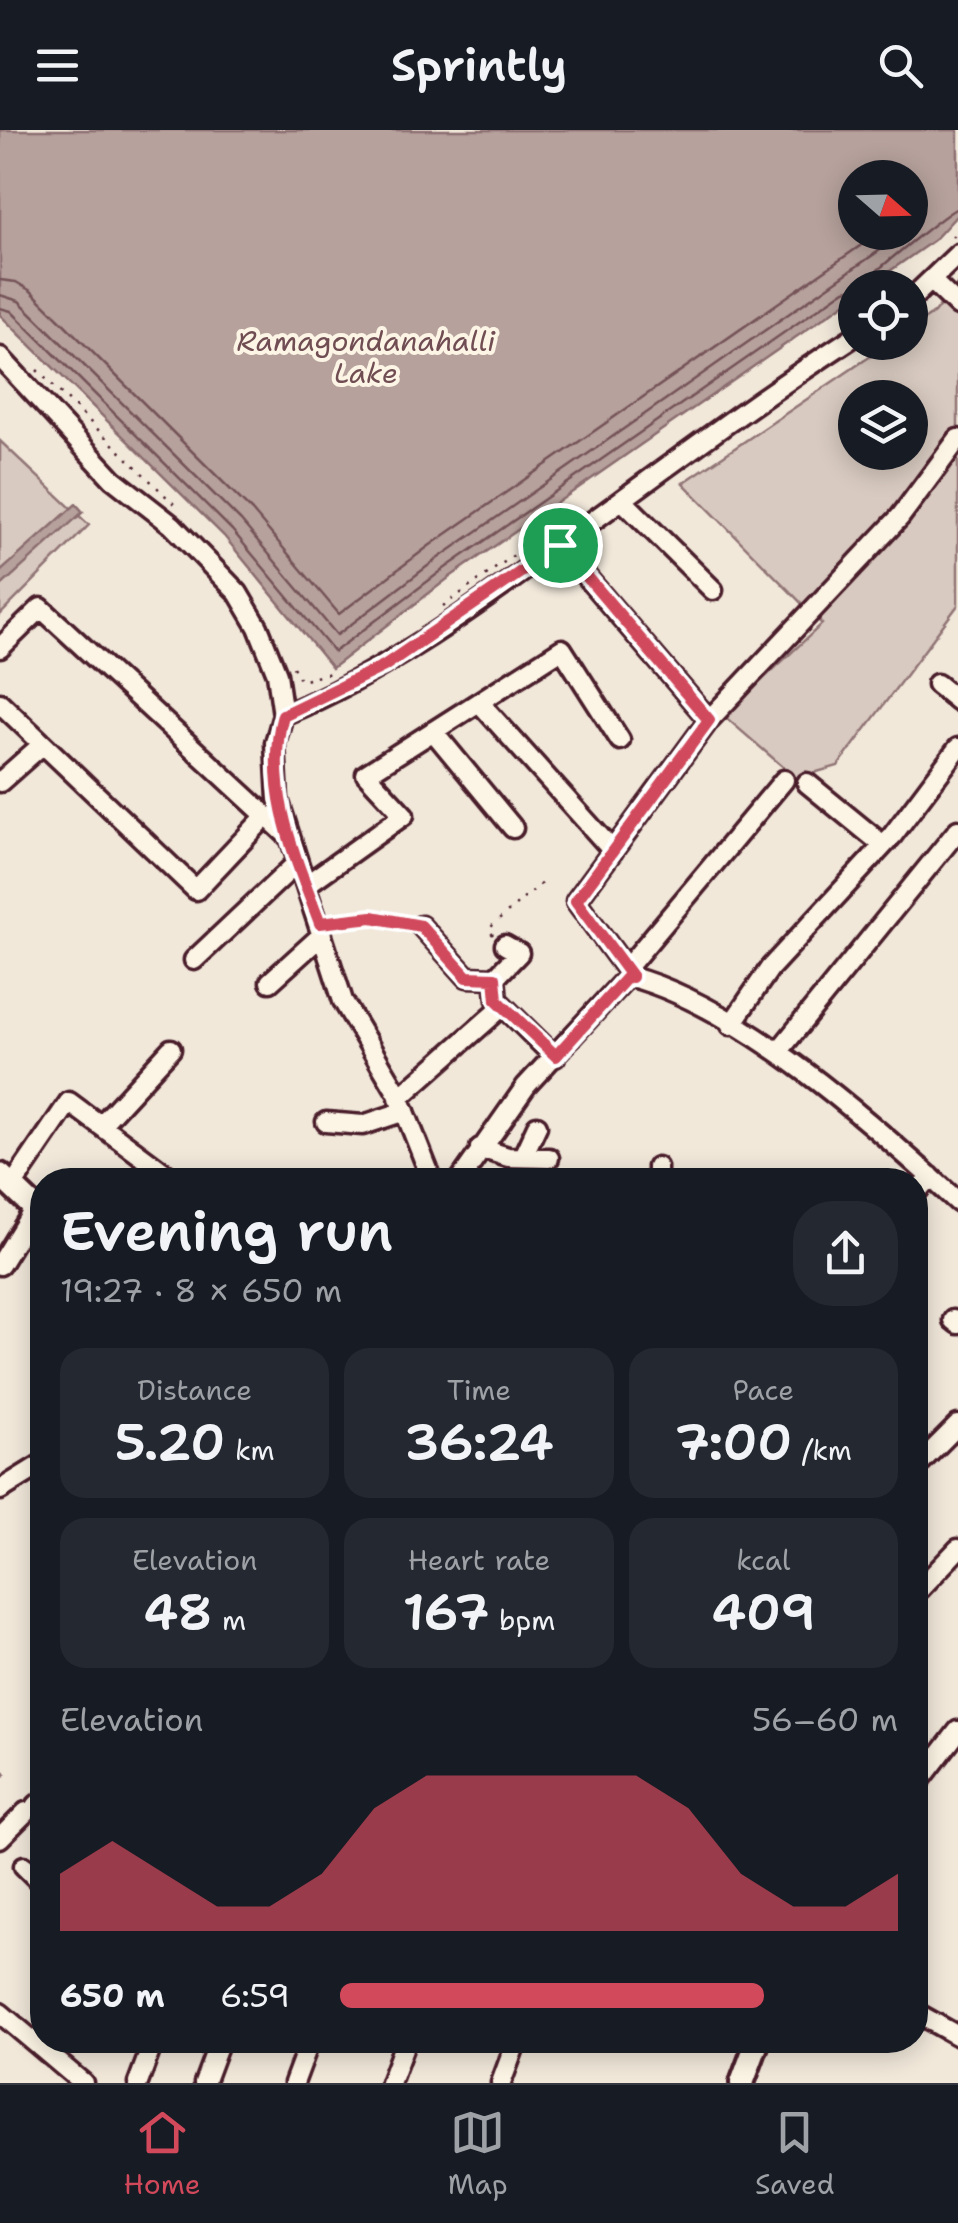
<!DOCTYPE html>
<html lang="en">
<head>
<meta charset="utf-8">
<style>
  :root { --surface:#171b24; --page:#242831; --text:#f1f3f6; --muted:#9ea1a6; --line:#363941; --accent:#d1495b }
  body { margin:0; font-family:"Shantell Sans",sans-serif; background:var(--page); color:var(--text); height:100vh; display:flex; flex-direction:column; font-size:38px; white-space:nowrap }
  * { box-sizing:border-box; margin:0 }
  p { font-size:32px; color:var(--muted) }
  .icon { flex:none; width:55px; height:55px; fill:none; stroke:currentColor; stroke-width:2; stroke-linecap:round; stroke-linejoin:round }
  .map { position:relative; flex:1; overflow:hidden }
  .details { position:absolute; left:30px; top:1038px; width:898px; height:885px; display:flex; flex-direction:column; background:var(--surface); border-radius:40px; box-shadow:0 5px 25px #0003 }
  .details>* { flex:none }
  .needle { width:65px; rotate:110deg }
  .buttons { position:absolute; left:838px; top:30px; display:grid; gap:20px }
  .buttons a { display:grid; place-items:center; width:90px; height:90px; border-radius:50%; background:var(--surface); box-shadow:0 5px 25px #0003; font-size:50px }
  .pin { position:absolute; display:grid; place-items:center; width:85px; height:85px; color:#fff; margin:-42px; border:5px solid #fff; border-radius:50%; box-shadow:0 2px 10px #0007 }
  .round { display:grid; place-items:center; flex:none; width:105px; height:105px; border-radius:40px; background:var(--page) }
  .headline { display:flex; align-items:center; justify-content:space-between; height:170px; padding:0 30px }
  h1 { font-size:55px; font-weight:600; line-height:75px }
  .metrics { display:grid; grid-template-columns:repeat(3,1fr); gap:15px; height:170px; padding:10px 30px }
  .metrics div { display:grid; align-content:center; border-radius:25px; background:var(--page); text-align:center }
  .metrics b { font-size:50px; font-weight:600 }
  .metrics small { font-size:28px; font-weight:400 }
  .metrics p { font-size:28px }
  .chart { height:280px; padding:20px 30px }
  .chart p { display:flex; justify-content:space-between }
  .chart svg { width:100%; height:180px; margin-top:10px; fill:var(--accent); opacity:.7 }
  ul { padding:0 30px; list-style:none; font-size:32px }
  li { display:grid; grid-template-columns:160px 120px 1fr; align-items:center; height:75px }
  li i { height:25px; border-radius:12px; background:var(--accent) }
  header { display:flex; justify-content:space-between; align-items:center; height:130px; padding:0 30px; background:var(--surface); font-size:45px; font-weight:600 }
  .tab-bar { display:flex; justify-content:space-around; align-items:center; height:140px; border-top:2px solid var(--line); background:var(--surface); font-size:28px; color:var(--muted) }
  .tab-bar a { display:grid; justify-items:center; gap:5px }
  .tab-bar .active { color:var(--accent) }
  .map>svg:first-child { display:block }
</style>
</head>
<body>
<header><svg class="icon" aria-label="menu" viewBox="0 0 24 24"><path d="M4 6h16M4 12h16M4 18h16"/></svg>Sprintly<svg class="icon" aria-label="search" viewBox="0 0 24 24"><circle cx="10" cy="10" r="6"/><path d="M15 15l6 6"/></svg></header>
<div class="map">
<svg width="958" height="1953" viewBox="0 0 958 1953">
  <rect width="100%" height="100%" fill="#f1e8da"/>
  <filter id="ink" filterUnits="userSpaceOnUse"><feTurbulence type="fractalNoise" baseFrequency=".01" numOctaves="2"/><feDisplacementMap in="SourceGraphic" scale="20" xChannelSelector="R" yChannelSelector="G"/><feConvolveMatrix kernelMatrix="1 2 1 2 8 2 1 2 1" color-interpolation-filters="sRGB"/></filter>
  <g filter="url(#ink)">
    <!-- green -->
    <path fill="#d8cac0" stroke="#917476" stroke-width="2.5" fill-rule="evenodd" d="M958,153V475L838,636L796,648L724,586L822,494L683,353L890,213L910,212V199L934,183ZM855,268H910V322H855Z
      M0,311L89,395L0,485Z"/>
    <!-- water -->
    <path fill="#b6a19c" stroke="#8b6d6f" stroke-width="2.5" fill-rule="evenodd" d="M0,0H958V84L934,110L867,157L855,158V166L450,447L332,538L224,406L0,185ZM855,48H910V102H855Z
      M76,374L83,382L0,457V442Z"/>
    <g fill="none" stroke-linecap="round" stroke-linejoin="round">
      <!-- shore -->
      <path stroke="#755358" stroke-width="2.5" d="M0,150L16,152L31,161L252,381L339,484L429,416L880,102
        M860,158C864,149 951,79 958,78
        M0,165L19,171L241,391L337,505L437,429L906,102
        M0,178L11,181L232,400L334,522L444,439L845,160L855,158"/>
      <!-- stream -->
      <path stroke="#8b6d6f" stroke-width="5" d="M0,1640L4,1644"/>
      <!-- minor casing -->
      <g stroke="#4a1f2b" stroke-width="25">
        <path id="minor" d="M932,151L958,176
          M910,170L958,124
          M0,227L113,349L172,395L238,463L258,497L277,544L283,585L275,613L278,669L298,732L343,871L398,964L432,1050
          M622,370L713,460
          M559,415L709,590L576,771L632,847
          M0,518L41,478L289,707
          M937,554L958,571
          M479,572L613,721
          M0,573L196,760L266,686
          M283,585C380,545 465,484 550,422C651,349 750,274 855,206
          M709,590L900,387L958,309
          M433,601L513,698
          M0,652L43,614
          M807,653L883,715
          M306,755L404,685L366,644L562,519L620,610
          M421,796L467,847L495,848L497,870L555,927
          M194,830L298,732
          M626,839L784,650
          M495,848L519,823L505,815
          M270,852L322,805
          M731,895L770,838L892,706L958,618
          M778,922L958,700
          M399,968L503,876
          M326,992L363,995L405,981
          M101,995L171,919
          M480,1018L508,1027L549,1028
          M523,1026L537,996
          M460,1050L526,956L628,846C742,876 872,993 958,1072
          M657,1050V1037
          M12,1056L69,972L174,1050
          M915,1064L930,1046
          M0,1135L35,1078
          M953,1190L958,1194
          M915,1338L958,1295
          M0,1360L42,1334
          M915,1454L920,1459L958,1419
          M915,1657L958,1601
          M37,1675L42,1671
          M0,1708L26,1682
          M24,1736L42,1754
          M915,1882L958,1906
          M0,1883L83,1953
          M138,1953L154,1910
          M204,1953L220,1910
          M294,1953L310,1910
          M390,1953L406,1910
          M501,1953L517,1910"/>
      </g>
      <!-- major casing -->
      <g stroke="#4a1f2b" stroke-width="30">
        <path id="major" d="M0,1045L42,1085
          M742,1953L758,1910"/>
      </g>
      <!-- path -->
      <path stroke="#4a1f2b" stroke-width="2.5" stroke-dasharray="2.5 8" stroke-linecap="butt" d="M952,107L958,100
        M895,158L905,149
        M37,240L174,374
        M443,476L546,402
        M293,537L301,551L330,543
        M337,791L372,787L403,793
        M493,805L489,800L493,795L543,752"/>
      <!-- minor -->
      <use href="#minor" stroke="#fcf5e5" stroke-width="18"/>
      <!-- major -->
      <use href="#major" stroke="#fcf5e5" stroke-width="22"/>
    </g>
  </g>
  <g fill="none" stroke-linecap="round" stroke-linejoin="round" filter="url(#ink)">
    <!-- route casing -->
    <g stroke="#fff" stroke-width="20">
      <path id="route" d="M560,415L709,590L576,771L632,847L628,846L556,926L497,870L495,848L467,847L421,796L372,787L320,793C295,727 263,656 283,585L384,536Z"/>
    </g>
    <!-- route -->
    <use href="#route" stroke="#d1495b" stroke-width="12"/>
  </g>
  <g text-anchor="middle" dominant-baseline="central" stroke-width="8" stroke-linejoin="round" paint-order="stroke">
    <!-- water labels -->
    <g font-size="28" font-style="italic" fill="#704c53" stroke="#fcf5e5">
      <text x="366" y="211">Ramagondanahalli<tspan x="366" dy="32">Lake</tspan></text>
    </g>
  </g>
</svg>
<div class="buttons">
<a><svg class="needle" viewBox="-14 -14 28 28"><path d="M0-13l5 13h-10z" fill="#e53935"/><path d="M0 13l5-13h-10z" fill="#9ea1a6"/></svg></a>
<a><svg class="icon" aria-label="locate" viewBox="0 0 24 24"><circle cx="12" cy="12" r="6"/><path d="M12 2v4M12 18v4M2 12h4M18 12h4"/></svg></a>
<a><svg class="icon" aria-label="layers" viewBox="0 0 24 24"><path d="M12 4l9 5-9 5-9-5zM3 14l9 5 9-5"/></svg></a>
</div>
<div class="pin" style="left:560px;top:415px;background:#1e9e55"><svg class="icon" aria-label="arrive" viewBox="0 0 24 24"><path d="M6 21V4h12l-3 4 3 4H6"/></svg></div>
<section class="details">
<div class="headline"><div><h1>Evening run</h1><p>19:27 · 8 × 650 m</p></div><a class="round"><svg class="icon" aria-label="share" viewBox="0 0 24 24"><path d="M12 15V3M7 8l5-5 5 5M5 13v7h14v-7"/></svg></a></div>
<div class="metrics">
<div><p>Distance</p><b>5.20<small> km</small></b></div>
<div><p>Time</p><b>36:24</b></div>
<div><p>Pace</p><b>7:00<small> /km</small></b></div>
</div>
<div class="metrics">
<div><p>Elevation</p><b>48<small> m</small></b></div>
<div><p>Heart rate</p><b>167<small> bpm</small></b></div>
<div><p>kcal</p><b>409</b></div>
</div>
<div class="chart"><p><span>Elevation</span>56–60 m</p>
<svg viewBox="0 0 160 44" preserveAspectRatio="none"><path d="M0 44V30L10 22L20 30L30 38L40 38L50 30L60 14L70 6L80 6L90 6L100 6L110 6L120 14L130 30L140 38L150 38L160 30V44z"/></svg>
</div>
<ul>
<li><b>650 m</b>6:59<i style="width:76%"></i></li>
</ul>
</section>
</div>
<nav class="tab-bar">
<a class="active"><svg class="icon" aria-label="home" viewBox="0 0 24 24"><path d="M3 11l9-7 9 7M6 9v11h12V9"/></svg>Home</a>
<a><svg class="icon" aria-label="map" viewBox="0 0 24 24"><path d="M3 6l6-2 6 2 6-2v14l-6 2-6-2-6 2zM9 4v14M15 6v14"/></svg>Map</a>
<a><svg class="icon" aria-label="saved" viewBox="0 0 24 24"><path d="M7 4h10v16l-5-4-5 4z"/></svg>Saved</a>
</nav>
</body>
</html>
